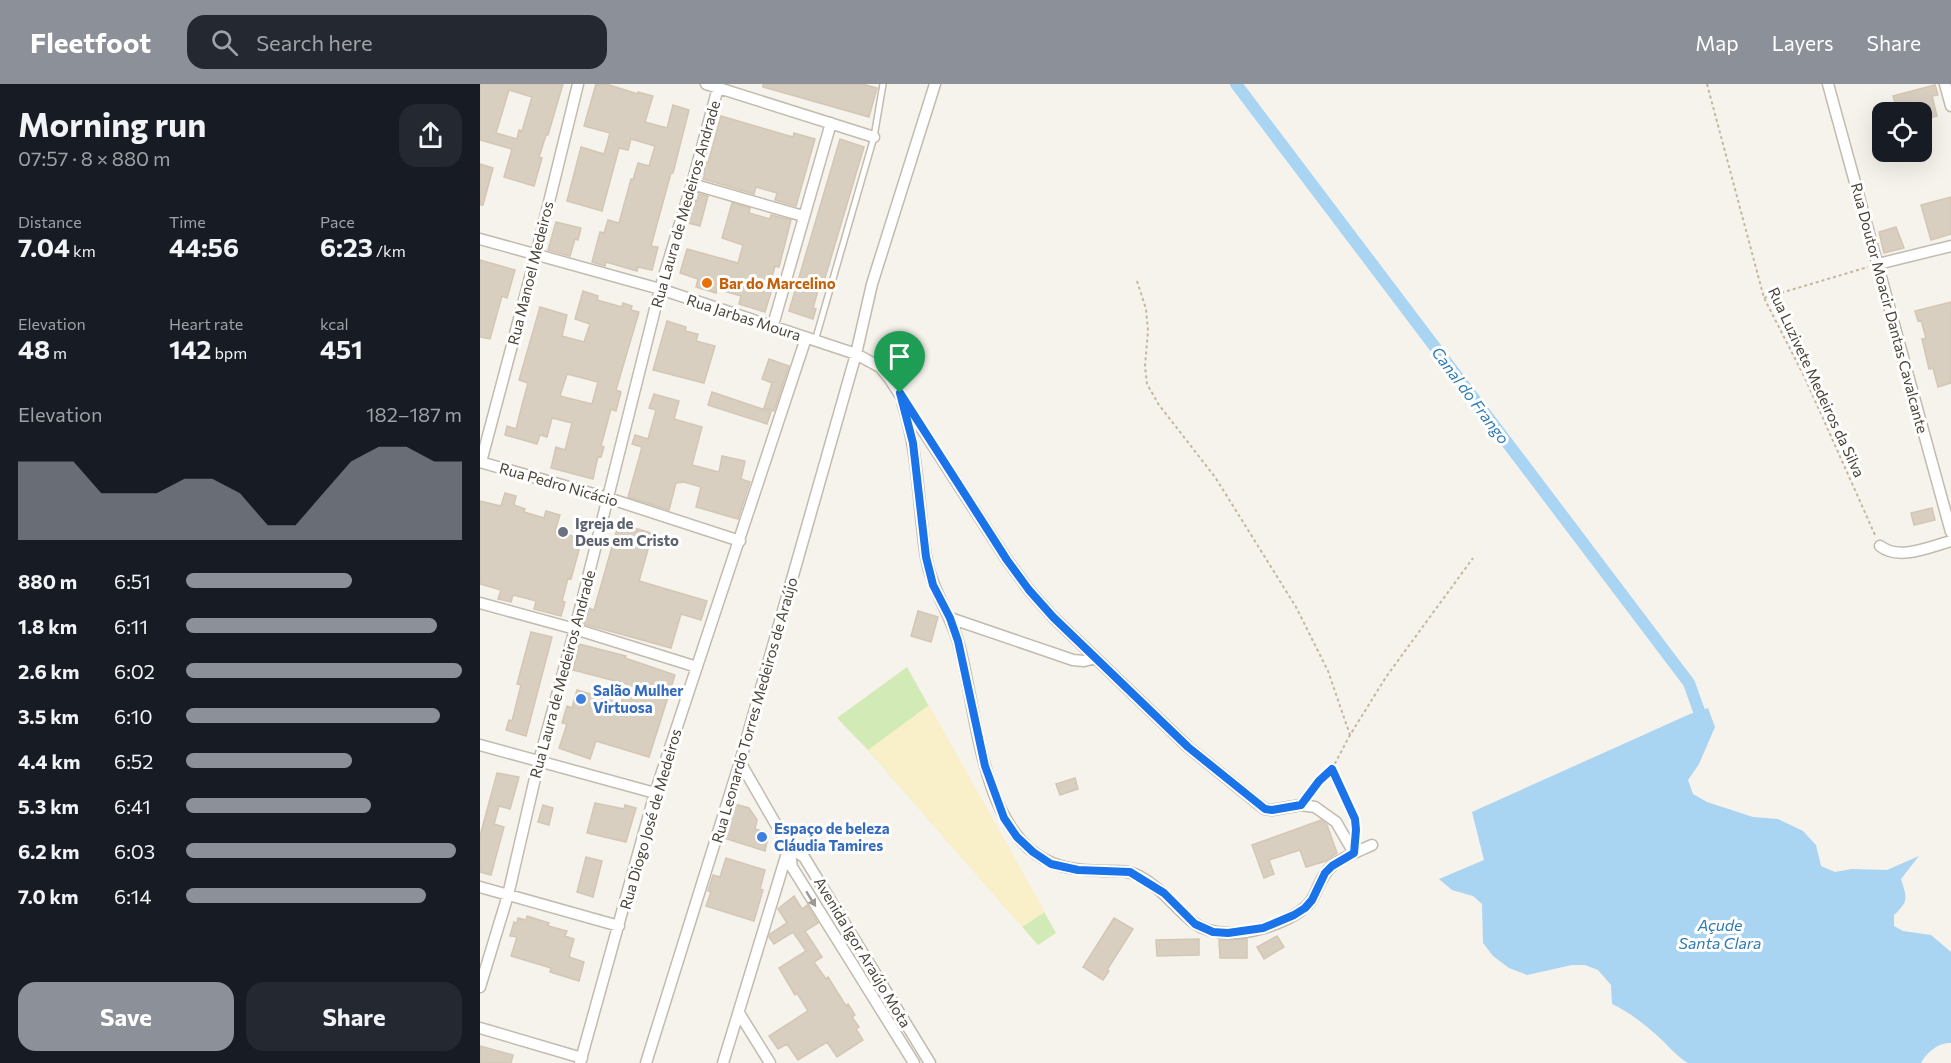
<!DOCTYPE html>
<html lang="en">
<head>
<meta charset="utf-8">
<style>
  :root { --surface:#171b24; --page:#242831; --text:#f1f3f6; --muted:#9ea1a6; --accent:#8c9099 }
  body { margin:0; font-family:Commissioner,sans-serif; background:var(--page); color:var(--text); height:100vh; display:flex; flex-direction:column; font-size:22px; white-space:nowrap }
  * { box-sizing:border-box; margin:0 }
  p { font-size:20px; color:var(--muted) }
  .icon { flex:none; width:33px; height:33px; fill:none; stroke:currentColor; stroke-width:2; stroke-linecap:round; stroke-linejoin:round }
  .map { position:relative; flex:1; overflow:hidden }
  .details { display:flex; flex-direction:column; background:var(--surface); width:480px }
  .details>* { flex:none }
  .tools { position:absolute; left:1392px; top:18px; display:grid; gap:12px }
  .tools a { display:grid; place-items:center; width:60px; height:60px; border-radius:12px; background:var(--surface); box-shadow:0 6px 24px #0002; font-size:30px }
  .pin { position:absolute; display:grid; place-items:center; width:51px; height:51px; color:#fff; margin:-62px -26px; border-radius:50% 50% 50% 0; rotate:-45deg; box-shadow:0 0 6px #0007 }
  .pin .icon { rotate:45deg }
  .round { display:grid; place-items:center; flex:none; width:63px; height:63px; border-radius:18px; background:var(--page) }
  .overview { display:flex; align-items:center; justify-content:space-between; height:102px; padding:0 18px }
  h1 { font-size:33px; font-weight:700; line-height:45px }
  .figures { display:grid; grid-template-columns:repeat(3,1fr); gap:9px; height:102px; padding:6px 18px }
  .figures div { display:grid; align-content:center }
  .figures b { font-size:26px; font-weight:700 }
  .figures small { font-size:16px; font-weight:400 }
  .figures p { font-size:16px }
  .chart { height:168px; padding:12px 18px }
  .chart p { display:flex; justify-content:space-between }
  .chart svg { width:100%; height:108px; margin-top:6px; fill:var(--accent); opacity:.7 }
  .button { display:flex; gap:12px; margin-top:auto; padding:12px 18px }
  .button a { flex:1; height:69px; border-radius:18px; background:var(--accent); color:#fff; font-size:24px; font-weight:700; line-height:69px; text-align:center }
  .button a+a { background:var(--page); color:var(--text) }
  ul { padding:0 18px; list-style:none; font-size:20px }
  li { display:grid; grid-template-columns:96px 72px 1fr; align-items:center; height:45px }
  li i { height:15px; border-radius:8px; background:var(--accent) }
  header { display:flex; align-items:center; gap:36px; box-sizing:border-box; height:84px; padding:0 30px; background:var(--accent); color:#fff }
  header strong { font-size:28px }
  nav { display:flex; gap:33px; margin-inline-start:auto; font-size:21px }
  .search { width:420px; height:54px; background:var(--page); display:flex; align-items:center; gap:15px; box-sizing:border-box; padding:0 21px; border-radius:18px; color:var(--muted); font-size:22px }
  main { display:flex; flex:1; min-height:0 }
  .map>svg:first-child { display:block }
</style>
</head>
<body>
<header>
<strong>Fleetfoot</strong>
<div class="search"><svg class="icon" aria-label="search" viewBox="0 0 24 24"><circle cx="10" cy="10" r="6"/><path d="M15 15l6 6"/></svg>Search here</div>
<nav><a>Map</a><a>Layers</a><a>Share</a></nav>
</header>
<main>
<section class="details">
<div class="overview"><div><h1>Morning run</h1><p>07:57 · 8 × 880 m</p></div><a class="round"><svg class="icon" aria-label="share" viewBox="0 0 24 24"><path d="M12 15V3M7 8l5-5 5 5M5 13v7h14v-7"/></svg></a></div>
<div class="figures">
<div><p>Distance</p><b>7.04<small> km</small></b></div>
<div><p>Time</p><b>44:56</b></div>
<div><p>Pace</p><b>6:23<small> /km</small></b></div>
</div>
<div class="figures">
<div><p>Elevation</p><b>48<small> m</small></b></div>
<div><p>Heart rate</p><b>142<small> bpm</small></b></div>
<div><p>kcal</p><b>451</b></div>
</div>
<div class="chart"><p><span>Elevation</span>182–187 m</p>
<svg viewBox="0 0 160 44" preserveAspectRatio="none"><path d="M0 44V12L10 12L20 12L30 25L40 25L50 25L60 19L70 19L80 25L90 38L100 38L110 25L120 12L130 6L140 6L150 12L160 12V44z"/></svg>
</div>
<ul>
<li><b>880 m</b>6:51<i style="width:60%"></i></li>
<li><b>1.8 km</b>6:11<i style="width:91%"></i></li>
<li><b>2.6 km</b>6:02<i style="width:100%"></i></li>
<li><b>3.5 km</b>6:10<i style="width:92%"></i></li>
<li><b>4.4 km</b>6:52<i style="width:60%"></i></li>
<li><b>5.3 km</b>6:41<i style="width:67%"></i></li>
<li><b>6.2 km</b>6:03<i style="width:98%"></i></li>
<li><b>7.0 km</b>6:14<i style="width:87%"></i></li>
</ul>
<div class="button"><a>Save</a><a>Share</a></div>
</section>
<div class="map">
<svg width="1471" height="979" viewBox="0 0 1471 979">
  <rect width="100%" height="100%" fill="#f6f3ec"/>
  <!-- green -->
  <path fill="#d2eab5" d="M427,583L576,849L558,861L388,666L357,634Z"/>
  <!-- sand -->
  <path fill="#f9efc9" d="M449,621L565,828L542,843L388,666Z"/>
  <!-- water -->
  <path fill="#a9d4f2" d="M1228,624L1235,643L1219,680L1208,696L1213,710L1227,718L1273,733L1298,735L1323,747L1336,761L1341,782L1355,788L1372,785L1407,786L1439,772L1421,795C1427,814 1429,817 1414,831V842L1423,847L1451,851L1471,868V959C1459,958 1446,969 1441,979H1208C1198,973 1191,965 1183,957C1167,942 1151,929 1132,920L1131,901L1118,886L1105,881H1092L1047,891L1029,884L1013,872L1003,859L1002,820L993,812L972,806L959,795L1004,776L992,728L1210,630Z"/>
  <g fill="none" stroke-linecap="round" stroke-linejoin="round">
    <!-- canal -->
    <path stroke="#a9d4f2" stroke-width="12" d="M756,0L1209,599L1219,627"/>
  </g>
  <!-- building -->
  <path fill="#d8cfc1" stroke="#d3c7b4" stroke-width="1.5" fill-rule="evenodd" d="M0,0H83L68,51H66L59,73L62,74L54,102L24,93L32,65L0,56ZM29,6L52,13L42,47L39,46L37,55L16,49Z
    M116,0H126L158,10V8L173,12L165,38L187,44L193,21L209,26L193,89H191L171,162L178,163L172,186L158,183L157,187L126,178L125,182L112,178L120,148L124,149L128,136L139,139L151,95L153,96L158,79L169,82L175,62L151,55L148,66L139,64L122,127L87,117L101,63L124,70L130,49L104,42Z
    M283,0H382L397,4L389,33L283,3Z
    M1455,1L1458,11L1452,12L1457,32L1442,36V28H1418L1413,12Z
    M241,32L313,53L314,49L335,55L316,122L295,116L297,109L276,103L274,110L223,95L225,90H223L226,78L228,79Z
    M360,55L384,63L342,204L339,203L333,224L336,225L333,235L309,227Z
    M0,80L13,84L3,121H0Z
    M219,110L228,112L220,142L208,139L215,116L217,117Z
    M1471,113V150L1451,156L1441,121Z
    M252,119L270,124L269,129L290,135L291,131L311,136L299,183L295,182L289,204L292,205L285,228L259,220L261,212L237,205L236,209L216,203L218,195L200,189L207,165L258,179L263,161L242,154Z
    M76,138L101,144L98,156L95,155L90,172L68,166Z
    M1416,143L1424,164L1404,169L1399,148Z
    M0,176L35,186L27,214L22,212L10,255L0,253Z
    M103,207L118,212L117,216L142,223L143,219L152,222L151,226L159,228L136,306L141,308L136,327L131,325L121,362L124,363L121,373L118,372L113,395L71,384L76,363L85,366L92,339L72,334L67,353L60,351L57,360L25,351L27,342L36,345L42,321L48,299L39,296L60,223L87,231L82,252L104,258L110,240L95,235ZM87,290L118,298L112,320L80,312Z
    M1471,218V299L1458,303L1453,284L1449,285L1442,255L1446,254L1441,236L1438,237L1435,227Z
    M187,237L206,243L205,247L218,250L216,257L235,262L224,299L173,286Z
    M289,275L309,282L294,327L284,324L292,299L282,295Z
    M232,308L291,328L287,340L228,321Z
    M174,310L199,317L194,335L222,343L212,381L239,388L242,372L265,377L261,395L270,398L258,435L216,423L221,403L204,398L196,399L189,426L148,413L162,363L152,360L155,351L168,355L176,326L169,324Z
    M25,409L36,412L34,421L45,425L44,428L64,434L66,427L80,431L75,447L102,455L91,495L88,494L82,517L85,518L81,532L54,525L56,517L45,514L33,511L31,518L18,515L21,506L0,500V417L21,422Z
    M1452,424L1455,436L1434,441L1431,429Z
    M141,440L171,449L167,462H169L159,497L227,517L221,536L201,530L191,564L104,540L109,524L114,526L137,445L139,446Z
    M438,527L458,533L451,558L431,552Z
    M51,548L72,553L46,652L26,646L29,636L32,637L41,601L37,600Z
    M99,560L146,572L145,574L195,591L169,673L116,657L110,675L79,664L87,640L82,639L87,622L92,624L97,606L141,619L147,600L93,586Z
    M17,689L39,693L30,725L19,722L14,740L24,743L11,791L0,788V752Z
    M595,694L598,705L580,711L576,700Z
    M115,719L144,725L145,721L156,724L146,758L107,749Z
    M255,720L269,724L277,736L275,745L286,748L288,753L285,767L244,754Z
    M63,721L73,724L69,741L58,738Z
    M841,736L847,741L857,769L846,777L826,783L820,766L789,776L794,790L784,794L772,761Z
    M106,773L122,777L113,813L97,808Z
    M246,774L285,786L280,805L283,806L274,837L226,822L231,808L228,807L233,791L240,793Z
    M314,812L322,825L327,821L338,839L325,847L342,873L334,878L346,895L348,893L366,922L368,920L375,931L372,933L379,943L376,945L383,956L357,973L347,958L318,976L307,960L298,965L289,952L328,927L317,909L315,911L299,884L326,867L313,848L294,860L289,853L290,850L307,839L298,825Z
    M47,832L69,839L68,842L87,847L85,852L94,855L89,873L104,878L99,897L70,888L71,884L31,872L37,853L30,852L34,838L37,839L38,834L46,836Z
    M634,834L653,845L627,886L629,887L623,896L603,883Z
    M797,852L804,863L784,875L777,863Z
    M719,855V871L677,872L676,856Z
    M767,855V874H740L739,856Z
    M0,962L33,971L31,979H0Z"/>
  <g fill="none" stroke-linecap="round" stroke-linejoin="round">
    <!-- lane casing -->
    <g stroke="#c2bbae" stroke-width="8">
      <path id="lane" d="M335,257L394,53L403,0"/>
    </g>
    <!-- street casing -->
    <g stroke="#c2bbae" stroke-width="13">
      <path id="street" d="M226,0L394,53
        M1348,0L1471,448
        M1465,0L1471,22
        M212,100L323,132
        M0,155L180,205L376,270L400,283L409,294L527,476L549,506L573,533L708,663L777,719L785,725L792,726L821,721L835,723L856,738L874,769
        M1398,180L1471,162
        M293,241L351,39
        M423,321C439,371 438,422 446,473C452,507 469,527 478,557C496,619 499,730 556,770C577,785 599,786 624,787C637,787 648,786 659,792C682,804 695,824 714,839C733,853 763,850 784,844C800,839 821,830 831,817C838,806 841,791 852,782C863,773 879,767 892,761
        M0,378L128,414L260,457
        M1,378L56,171L98,0
        M1400,462C1419,477 1449,463 1471,457
        M0,519L95,545L217,583
        M470,534L593,576L604,577L616,574
        M0,661L175,709
        M260,678L309,763L312,783L434,979
        M309,763L324,773L450,979
        M0,803L139,842
        M0,903L28,811L59,677L95,545L180,205L212,100L239,0
        M259,929L290,979
        M0,944L102,974
        M100,979L175,709L326,254
        M166,979L260,678L376,270L392,200L455,0
        M243,979L307,769"/>
    </g>
    <!-- path -->
    <path stroke="#c4b79f" stroke-width="2" stroke-dasharray="3 3" stroke-linecap="butt" d="M1227,0L1284,214L1325,294L1395,451
      M657,197L666,225L668,247L665,282L667,300L679,321L735,393L816,523L848,587L870,651
      M1284,214L1388,183
      M852,685L875,735L876,749
      M828,712L852,685L870,651L906,593L993,474"/>
    <!-- lane -->
    <use href="#lane" stroke="#fff" stroke-width="5"/>
    <!-- street -->
    <use href="#street" stroke="#fff" stroke-width="10"/>
  </g>
  <!-- one-way arrows -->
  <defs><path id="oneway-solid" d="M-6-.8H1V-3.2L6.5 0L1 3.2V.8H-6Z" transform="scale(1.5)"/></defs>
  <use fill="#9c9892" href="#oneway-solid" transform="translate(331 815) rotate(58)"/>
  <g fill="none" stroke-linecap="round" stroke-linejoin="round">
    <!-- route casing -->
    <g stroke="#fff" stroke-width="12">
      <path id="route" d="M420,309L527,476L549,506L573,533L708,663L785,725L792,726L821,721L839,697L852,685L875,735L876,746L874,769L852,782L845,789L832,816L825,824L814,831L783,844L748,849L733,848L715,840L684,809L650,788L598,786L571,780L553,768L537,753L524,734L505,682L478,557L470,534L453,501L446,473L433,359Z"/>
    </g>
    <!-- route -->
    <use href="#route" stroke="#1a73e8" stroke-width="8"/>
  </g>
  <!-- markers -->
  <circle fill="#e8710a" stroke="#fff" stroke-width="2" cx="227" cy="199" r="6"/>
  <circle fill="#6b7280" stroke="#fff" stroke-width="2" cx="83" cy="448" r="6"/>
  <g fill="#3f7fe0" stroke="#fff" stroke-width="2">
    <circle cx="101" cy="615" r="6"/>
    <circle cx="282" cy="753" r="6"/>
  </g>
  <g text-anchor="middle" dominant-baseline="central" stroke-width="6" stroke-linejoin="round" paint-order="stroke">
    <!-- street labels -->
    <g font-size="15" fill="#4b4439" stroke="#fff">
      <text transform="translate(205 120) rotate(-74)">Rua Laura de Medeiros Andrade</text>
      <text transform="translate(50 189) rotate(-76)">Rua Manoel Medeiros</text>
      <text transform="translate(1410 224) rotate(75)">Rua Doutor Moacir Dantas Cavalcante</text>
      <text transform="translate(264 233) rotate(18)">Rua Jarbas Moura</text>
      <text transform="translate(1337 298) rotate(65)">Rua Luzivete Medeiros da Silva</text>
      <text transform="translate(79 400) rotate(16)">Rua Pedro Nicácio</text>
      <text transform="translate(82 590) rotate(-75)">Rua Laura de Medeiros Andrade</text>
      <text transform="translate(274 626) rotate(-74)">Rua Leonardo Torres Medeiros de Araújo</text>
      <text transform="translate(170 735) rotate(-74)">Rua Diogo José de Medeiros</text>
      <text transform="translate(383 868) rotate(59)">Avenida Igor Araújo Mota</text>
    </g>
    <!-- food labels -->
    <g font-size="15" font-weight="bold" fill="#c56008" stroke="#fff" text-anchor="start">
      <text x="239" y="199">Bar do Marcelino</text>
    </g>
    <!-- worship labels -->
    <g font-size="15" font-weight="bold" fill="#5b616d" stroke="#fff" text-anchor="start">
      <text x="95" y="439">Igreja de<tspan x="95" dy="17">Deus em Cristo</tspan></text>
    </g>
    <!-- shop labels -->
    <g font-size="15" font-weight="bold" fill="#366cbe" stroke="#fff" text-anchor="start">
      <text x="113" y="606">Salão Mulher<tspan x="113" dy="17">Virtuosa</tspan></text>
      <text x="294" y="744">Espaço de beleza<tspan x="294" dy="17">Cláudia Tamires</tspan></text>
    </g>
    <!-- water labels -->
    <g font-size="16" font-style="italic" fill="#2e7ab2" stroke="#fff">
      <text transform="translate(991 311) rotate(53)">Canal do Frango</text>
      <text x="1240" y="840">Açude<tspan x="1240" dy="18">Santa Clara</tspan></text>
    </g>
  </g>
</svg>
<div class="tools">
<a><svg class="icon" aria-label="locate" viewBox="0 0 24 24"><circle cx="12" cy="12" r="6"/><path d="M12 2v4M12 18v4M2 12h4M18 12h4"/></svg></a>
</div>
<div class="pin" style="left:420px;top:309px;background:#1e9e55"><svg class="icon" aria-label="arrive" viewBox="0 0 24 24"><path d="M6 21V4h12l-3 4 3 4H6"/></svg></div>
</div>
</main>
</body>
</html>
